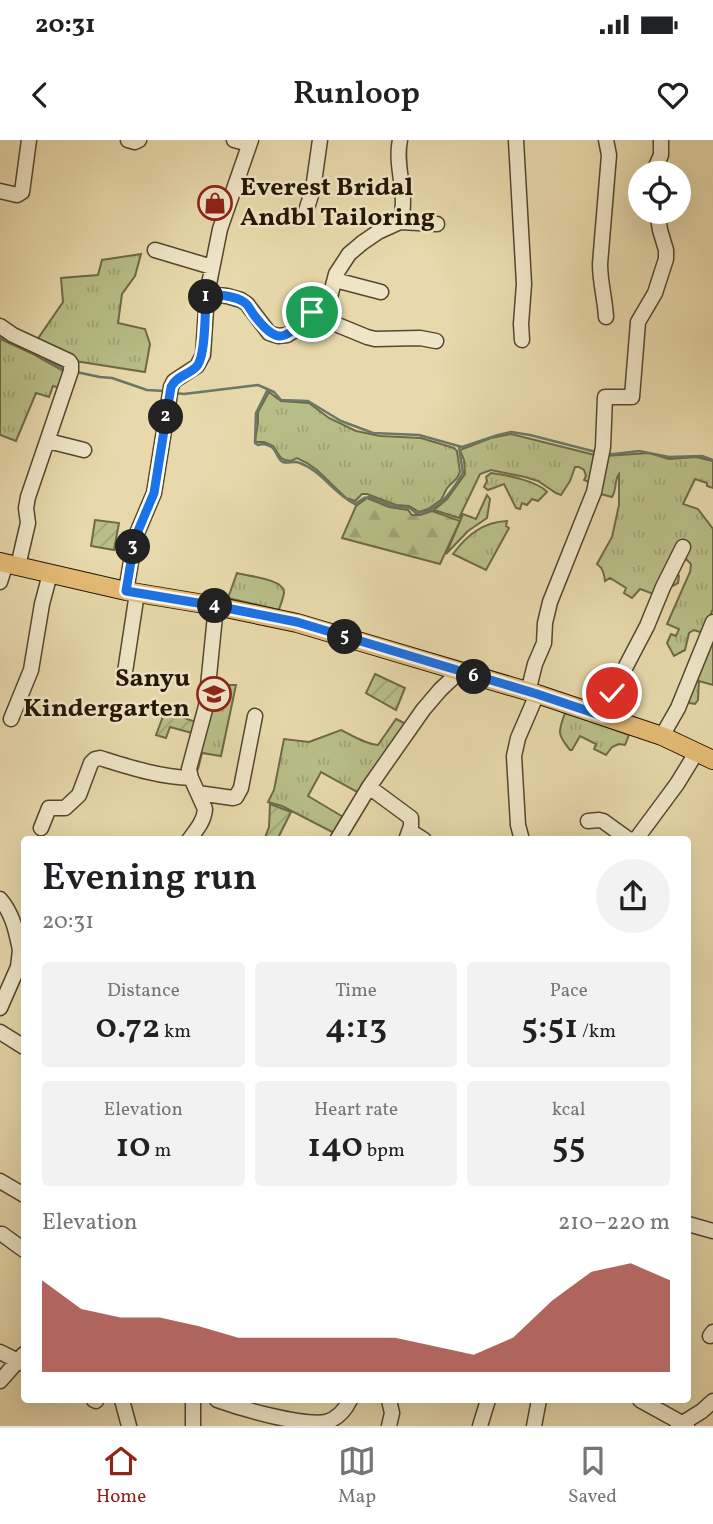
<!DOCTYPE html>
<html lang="en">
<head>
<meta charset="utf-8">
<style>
  :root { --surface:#fff; --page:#f2f2f2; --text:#202124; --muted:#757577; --line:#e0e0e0; --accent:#8f2418 }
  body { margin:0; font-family:Vollkorn,serif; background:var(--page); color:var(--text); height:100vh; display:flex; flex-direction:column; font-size:26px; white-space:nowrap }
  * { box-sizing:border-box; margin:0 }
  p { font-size:23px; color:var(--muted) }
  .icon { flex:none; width:38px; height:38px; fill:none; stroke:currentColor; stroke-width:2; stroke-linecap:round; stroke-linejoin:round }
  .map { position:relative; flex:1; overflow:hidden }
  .sheet { position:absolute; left:21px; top:696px; width:670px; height:567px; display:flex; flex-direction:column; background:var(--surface); border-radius:7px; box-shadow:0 7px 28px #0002 }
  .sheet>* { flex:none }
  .tools { position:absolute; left:628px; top:21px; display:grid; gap:14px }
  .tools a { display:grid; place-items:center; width:63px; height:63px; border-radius:50%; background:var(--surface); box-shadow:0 7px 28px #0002; font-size:35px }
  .pin { position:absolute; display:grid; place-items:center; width:60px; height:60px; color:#fff; margin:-30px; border:4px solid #fff; border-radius:50%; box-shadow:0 2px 7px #0007 }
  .km { position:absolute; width:35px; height:35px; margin:-18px; border-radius:50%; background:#222; color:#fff; font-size:19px; line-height:35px; text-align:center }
  .round { display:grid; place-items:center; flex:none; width:74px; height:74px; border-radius:37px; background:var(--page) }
  .head { display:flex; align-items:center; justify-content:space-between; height:119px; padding:0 21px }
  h1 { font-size:38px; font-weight:600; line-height:52px }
  .stats { display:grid; grid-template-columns:repeat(3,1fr); gap:10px; height:119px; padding:7px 21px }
  .stats div { display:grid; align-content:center; border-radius:7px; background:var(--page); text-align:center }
  .stats b { font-size:35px; font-weight:600 }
  .stats small { font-size:19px; font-weight:400 }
  .stats p { font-size:19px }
  .chart { height:196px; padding:14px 21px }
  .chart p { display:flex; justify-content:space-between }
  .chart svg { width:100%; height:126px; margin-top:7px; fill:var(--accent); opacity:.7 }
  .status { display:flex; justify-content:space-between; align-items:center; height:49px; padding:0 35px; background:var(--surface); direction:ltr }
  .status svg { height:19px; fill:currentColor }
  header { display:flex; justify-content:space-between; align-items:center; height:91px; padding:0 21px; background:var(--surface); font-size:32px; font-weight:600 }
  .tabs { display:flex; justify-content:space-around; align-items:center; height:98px; border-top:2px solid var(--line); background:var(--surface); font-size:19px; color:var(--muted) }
  .tabs a { display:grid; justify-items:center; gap:4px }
  .tabs .current { color:var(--accent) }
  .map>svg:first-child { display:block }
</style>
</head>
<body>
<div class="status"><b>20:31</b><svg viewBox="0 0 49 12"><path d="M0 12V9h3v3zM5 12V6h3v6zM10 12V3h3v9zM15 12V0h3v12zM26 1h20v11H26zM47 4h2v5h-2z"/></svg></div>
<header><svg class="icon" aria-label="back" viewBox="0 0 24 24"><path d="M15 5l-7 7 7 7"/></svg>Runloop<svg class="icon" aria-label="heart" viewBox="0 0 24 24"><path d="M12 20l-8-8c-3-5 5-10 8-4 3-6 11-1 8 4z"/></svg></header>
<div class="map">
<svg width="713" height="1286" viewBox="0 0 713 1286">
  <defs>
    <pattern id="grass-tufts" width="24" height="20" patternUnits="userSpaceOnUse" patternTransform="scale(1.75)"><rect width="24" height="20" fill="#b8be87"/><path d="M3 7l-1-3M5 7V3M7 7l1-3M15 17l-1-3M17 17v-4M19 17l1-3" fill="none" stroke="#9ea373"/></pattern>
    <pattern id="forest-firs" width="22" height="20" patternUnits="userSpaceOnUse" patternTransform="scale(1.75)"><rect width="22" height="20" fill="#b8be87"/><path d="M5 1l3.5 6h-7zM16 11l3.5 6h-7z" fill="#9ea373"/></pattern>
    <pattern id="garden-furrows" width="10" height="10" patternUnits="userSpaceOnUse" patternTransform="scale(1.75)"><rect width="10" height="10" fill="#b8be87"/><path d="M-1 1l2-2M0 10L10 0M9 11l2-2" fill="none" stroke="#9ea373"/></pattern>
  </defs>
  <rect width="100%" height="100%" fill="#e7d9ab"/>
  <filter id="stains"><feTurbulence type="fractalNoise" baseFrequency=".00286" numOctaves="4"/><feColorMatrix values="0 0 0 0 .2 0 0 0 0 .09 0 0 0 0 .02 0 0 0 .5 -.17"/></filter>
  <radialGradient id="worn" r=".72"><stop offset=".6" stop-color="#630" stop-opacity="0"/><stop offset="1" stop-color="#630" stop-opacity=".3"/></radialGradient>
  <!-- grass -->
  <path fill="url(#grass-tufts)" stroke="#6e6a46" stroke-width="2" d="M141,114L135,136L122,154L118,183L145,189L150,204L145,232L75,221L37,200L63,162L61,138L98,135L102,120Z
    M0,199L31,213L65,232L60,248L53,246L49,257L36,253L16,301L0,295Z
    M269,252L281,261L309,263L329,278L356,291L380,296L421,298L454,308L457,311L460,332L457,338L447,348L441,360L428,369L419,372L409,366L396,365L367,354H362L355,361L346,358L317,330L307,323L297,318L291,321L285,320L281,318L273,306L264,302H256L255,300L258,283V272Z
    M511,294L599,316L591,343L584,340L586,336L584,330L579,327H575L570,341L561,355L556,353L538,341L525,337L491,330L480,334L459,378L434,370L447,359L465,334L464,320L460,310L491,298Z
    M649,313L669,319L696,317L713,321V348L707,346V343L695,339L683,364L698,369L713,389V469L703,493L694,490L689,493L685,510L674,516L667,503L671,494L676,496L679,489L667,484L690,432L691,424L686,419L679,424L674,432L679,436L678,443L656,455L640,449L632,458L624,453L626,448L610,438L605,441C604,434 603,428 597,424L612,397L619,365V334C614,340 617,350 612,357L597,353L605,316Z
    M491,333C506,335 538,341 547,352L538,361L532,359L527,365L522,363L520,369L516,368L504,344L488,350L484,347L487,341L486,337Z
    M487,355L490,359L487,378L468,391L446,414L463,374L476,379Z
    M507,381L506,386L509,388L486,430L453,414C467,395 483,382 507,381Z
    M237,433C247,436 284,439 284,452C284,457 280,465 279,470L228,458Z
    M713,496V545L699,541L698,560L695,564L690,563L687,560Z
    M213,541L222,545H236L221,616L202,613L198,629L191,630Z
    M565,573L600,584L629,595L625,605L619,604L612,607L606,615L594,609L596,604L580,596L572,610H570C557,594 558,592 565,573Z
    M396,579L406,584L359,653L321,632L308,656L345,678L336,694L282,666L268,662L274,650L284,599L309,602L341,590C353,596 365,604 378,605Z"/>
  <!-- forest -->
  <path fill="url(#forest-firs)" stroke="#6e6a46" stroke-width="2" d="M367,358L389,367L408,370L412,375H420L432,371L460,381L440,424L342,398L356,366Z"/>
  <!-- garden -->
  <path fill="url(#garden-furrows)" stroke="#6e6a46" stroke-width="2" d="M95,380L119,383L114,410L91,406Z
    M375,534L405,548L396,570L366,553Z
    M165,571L196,582L192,593L170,587L166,598L156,595Z
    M270,664L291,672L277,700H264L269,687Z"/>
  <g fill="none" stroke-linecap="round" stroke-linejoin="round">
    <!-- stream -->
    <path stroke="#697869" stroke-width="2.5" d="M0,197L27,209
      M39,214C46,219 59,228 66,230
      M76,232L100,237L112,238L147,250L165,251
      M268,249L256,273L255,303L258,305L263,304C265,304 271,306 273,308C277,312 278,320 283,322C288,324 294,320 300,323C322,331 334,354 355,364L364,358L370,357L392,366L410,368L416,373C439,373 452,350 463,333L459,307
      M175,253L184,254L258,245L274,252L281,260L308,261L341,281L373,293L419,295L462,307L498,295L511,292L530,295L596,312
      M606,314H614L639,311L669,317L702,316L713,320"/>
    <!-- minor casing -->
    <g stroke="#55472e" stroke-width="17">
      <path id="minor" d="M128,0L135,2L139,0
        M234,0L249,4
        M516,0L524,144L521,184L522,200
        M653,33L661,15V0
        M0,51L17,55L22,52L29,0
        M304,77L313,49L320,0
        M400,82L437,84
        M155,110L212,127
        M335,140L381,152
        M207,154L227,156L241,160L247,164L269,193L278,196L287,195L295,190L302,181L330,157L336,134L349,114L362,103L378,92L400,82C409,56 394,27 400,0
        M307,177L333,183L367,197L375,199L420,198L436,201
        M606,177C605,159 600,142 600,124L609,15L606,0
        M0,186L13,195L69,221L71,224V231L28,357L26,368L28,383L18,426
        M48,301L84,310
        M0,442L6,423
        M126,451L135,398L154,353L171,247L174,241L197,226L203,215L207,154L220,89L251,0
        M125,532L137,453
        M528,552L535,524L544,503L545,483L550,462L594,352L603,307L605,257H632L638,182L655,153L666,119V110L660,90L657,72
        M603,576L612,553L647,486L663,447L683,407
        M11,579L31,530L42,464L50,434
        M662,596L678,568L713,482
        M369,647L411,678V686L406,700
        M198,653L233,658L236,657L241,648L255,576
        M588,681L599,680L603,681L628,699L632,700L637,698L677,644L696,613
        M41,688L49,668H65L79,655L91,623L95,619L100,618C129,627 159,637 191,638
        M410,691L424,700
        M189,700C196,690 204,682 205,669L191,638L189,629L206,566L216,466
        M337,700L369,647L423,570L440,550L459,532
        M522,700L518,685L514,616L518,598L537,554
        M0,759C13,774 16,791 20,810
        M0,868L18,827L20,810L24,811
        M0,892L24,907
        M0,1041L24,1055
        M688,1084L713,1091
        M2,1094L24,1110
        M710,1196L713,1192
        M0,1212L24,1224
        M0,1241L24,1214
        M94,1260L96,1261
        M122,1260L129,1286
        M217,1260C242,1269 301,1286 326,1282C337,1279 345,1270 350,1260
        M640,1260L687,1286
        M193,1286V1260
        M389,1286L392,1273L389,1260
        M480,1286L488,1260
        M534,1286L539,1260
        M678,1286L702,1271L713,1261"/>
    </g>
    <!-- major casing -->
    <g stroke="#241604" stroke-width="20">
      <path id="major" d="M0,422L126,451L216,466L297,483L537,554L662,596L713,620"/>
    </g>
    <!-- minor -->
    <use href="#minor" stroke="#efe6c8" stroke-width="14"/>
    <!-- major -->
    <use href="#major" stroke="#e4bc76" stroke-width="18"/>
  </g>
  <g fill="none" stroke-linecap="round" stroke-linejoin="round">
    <!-- route casing -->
    <g stroke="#fff" stroke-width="14">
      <path id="route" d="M312,172C286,196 281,210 254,175C250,170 249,165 244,162C233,155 218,155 206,154C205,170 206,215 197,226C189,235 176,236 171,247L154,353L135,398L126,451L216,466L297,482L537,554L603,576L612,553"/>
    </g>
    <!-- route -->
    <use href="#route" stroke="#1a73e8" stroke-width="9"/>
  </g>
  <!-- icons -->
  <defs>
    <g id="shop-ring" transform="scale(1.75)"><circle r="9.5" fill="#efe6c8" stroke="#8f2418" stroke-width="1.5"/><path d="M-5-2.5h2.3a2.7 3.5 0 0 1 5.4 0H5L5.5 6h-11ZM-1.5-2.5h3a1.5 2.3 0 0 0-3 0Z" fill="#8f2418"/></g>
    <g id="school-ring" transform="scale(1.75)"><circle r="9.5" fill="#efe6c8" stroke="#8f2418" stroke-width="1.5"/><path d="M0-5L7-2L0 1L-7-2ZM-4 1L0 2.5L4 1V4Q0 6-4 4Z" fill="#8f2418"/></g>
  </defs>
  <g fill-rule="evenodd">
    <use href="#shop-ring" x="215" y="63"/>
    <use href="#school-ring" x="214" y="554"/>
  </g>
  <g text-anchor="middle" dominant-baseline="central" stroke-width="5" stroke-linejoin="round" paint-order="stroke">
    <!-- poi labels -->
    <g font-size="26" font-weight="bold" fill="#241604" stroke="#efe6c8" text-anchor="start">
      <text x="240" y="48">Everest Bridal<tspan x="240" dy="30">Andbl Tailoring</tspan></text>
      <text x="190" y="539" text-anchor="end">Sanyu<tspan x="190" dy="30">Kindergarten</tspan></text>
    </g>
  </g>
  <rect width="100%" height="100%" filter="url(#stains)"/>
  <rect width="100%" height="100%" fill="url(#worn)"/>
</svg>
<div class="tools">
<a><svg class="icon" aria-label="locate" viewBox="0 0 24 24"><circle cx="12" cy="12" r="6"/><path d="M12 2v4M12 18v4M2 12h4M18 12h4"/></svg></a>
</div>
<div class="pin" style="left:312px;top:172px;background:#1e9e55"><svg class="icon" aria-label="arrive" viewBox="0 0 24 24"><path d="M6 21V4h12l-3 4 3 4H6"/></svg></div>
<div class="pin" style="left:612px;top:553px;background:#d93025"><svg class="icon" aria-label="check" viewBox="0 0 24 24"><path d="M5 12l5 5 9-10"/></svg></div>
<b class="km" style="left:206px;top:157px">1</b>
<b class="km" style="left:166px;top:277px">2</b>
<b class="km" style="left:133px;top:407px">3</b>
<b class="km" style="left:215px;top:466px">4</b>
<b class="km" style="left:345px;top:497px">5</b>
<b class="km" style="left:474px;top:537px">6</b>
<section class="sheet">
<div class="head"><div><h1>Evening run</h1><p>20:31</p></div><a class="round"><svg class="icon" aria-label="share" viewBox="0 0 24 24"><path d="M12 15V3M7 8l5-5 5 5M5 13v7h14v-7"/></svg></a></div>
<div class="stats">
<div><p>Distance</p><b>0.72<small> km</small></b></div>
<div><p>Time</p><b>4:13</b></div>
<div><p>Pace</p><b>5:51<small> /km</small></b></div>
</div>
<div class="stats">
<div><p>Elevation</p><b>10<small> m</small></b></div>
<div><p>Heart rate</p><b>140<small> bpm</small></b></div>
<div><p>kcal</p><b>55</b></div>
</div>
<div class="chart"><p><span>Elevation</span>210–220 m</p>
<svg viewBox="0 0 160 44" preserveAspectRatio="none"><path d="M0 44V12L10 22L20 25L30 25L40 28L50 32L60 32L70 32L80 32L90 32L100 35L110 38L120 32L130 19L140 9L150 6L160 12V44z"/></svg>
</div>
</section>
</div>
<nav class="tabs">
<a class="current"><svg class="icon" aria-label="home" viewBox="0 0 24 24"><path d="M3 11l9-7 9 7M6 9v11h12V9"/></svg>Home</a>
<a><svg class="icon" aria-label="map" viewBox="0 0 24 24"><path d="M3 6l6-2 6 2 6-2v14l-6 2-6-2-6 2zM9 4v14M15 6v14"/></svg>Map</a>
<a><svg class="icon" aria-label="saved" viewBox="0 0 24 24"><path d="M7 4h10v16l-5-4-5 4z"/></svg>Saved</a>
</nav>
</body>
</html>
